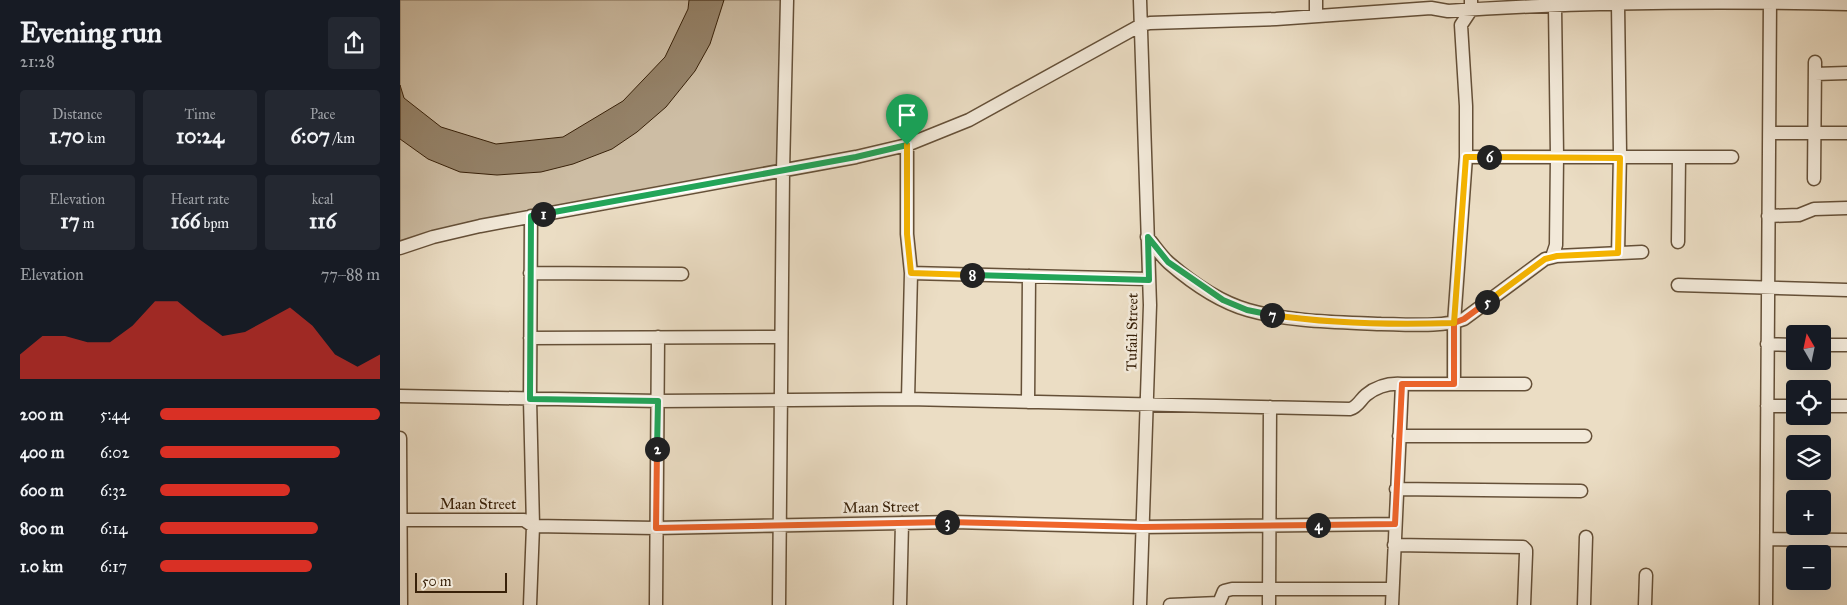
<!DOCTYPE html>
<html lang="en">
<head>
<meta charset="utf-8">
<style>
  :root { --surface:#171b24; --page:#242831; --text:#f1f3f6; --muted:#9ea1a6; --accent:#d93025 }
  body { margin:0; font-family:"IM FELL Great Primer",serif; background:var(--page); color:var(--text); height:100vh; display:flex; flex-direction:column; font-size:19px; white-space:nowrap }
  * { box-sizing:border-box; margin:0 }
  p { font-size:16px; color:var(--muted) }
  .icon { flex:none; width:28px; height:28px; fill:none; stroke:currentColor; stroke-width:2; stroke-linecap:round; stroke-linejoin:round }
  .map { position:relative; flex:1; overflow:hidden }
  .side { display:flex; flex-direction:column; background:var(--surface); width:400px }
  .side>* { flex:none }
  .needle { width:32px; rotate:351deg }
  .controls { position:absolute; left:1386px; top:325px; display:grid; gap:10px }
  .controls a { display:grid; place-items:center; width:45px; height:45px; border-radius:5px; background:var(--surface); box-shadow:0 5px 20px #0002; font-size:25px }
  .scale { position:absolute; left:15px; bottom:12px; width:92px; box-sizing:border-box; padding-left:5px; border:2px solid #382109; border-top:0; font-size:14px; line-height:18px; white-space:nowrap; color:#382109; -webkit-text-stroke:4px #f2e9d9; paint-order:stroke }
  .pin { position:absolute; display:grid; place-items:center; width:42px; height:42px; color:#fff; margin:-51px -21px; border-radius:50% 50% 50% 0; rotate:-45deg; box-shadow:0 0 5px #0007 }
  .pin .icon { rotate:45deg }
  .km { position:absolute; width:25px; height:25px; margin:-12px; border-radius:50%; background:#222; color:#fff; font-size:14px; line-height:25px; text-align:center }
  .round { display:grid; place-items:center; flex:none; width:52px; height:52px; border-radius:5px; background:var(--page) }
  .headline { display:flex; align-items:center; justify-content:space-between; height:85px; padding:0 20px }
  h1 { font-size:28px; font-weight:700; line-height:38px }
  .stats { display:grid; grid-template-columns:repeat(3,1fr); gap:8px; height:85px; padding:5px 20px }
  .stats div { display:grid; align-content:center; border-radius:5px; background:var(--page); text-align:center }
  .stats b { font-size:21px; font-weight:700 }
  .stats small { font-size:14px; font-weight:400 }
  .stats p { font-size:14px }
  .chart { height:140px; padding:10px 20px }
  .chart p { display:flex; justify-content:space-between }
  .chart svg { width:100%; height:90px; margin-top:5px; fill:var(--accent); opacity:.7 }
  ul { padding:0 20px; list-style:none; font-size:16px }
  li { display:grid; grid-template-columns:80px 60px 1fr; align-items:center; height:38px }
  li i { height:12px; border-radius:6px; background:var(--accent) }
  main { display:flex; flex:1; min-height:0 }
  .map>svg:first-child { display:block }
</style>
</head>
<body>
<main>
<section class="side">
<div class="headline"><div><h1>Evening run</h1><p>21:28</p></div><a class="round"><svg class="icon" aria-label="share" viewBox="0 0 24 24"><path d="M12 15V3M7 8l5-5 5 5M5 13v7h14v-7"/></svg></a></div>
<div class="stats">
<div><p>Distance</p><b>1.70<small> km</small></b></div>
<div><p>Time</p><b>10:24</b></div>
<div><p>Pace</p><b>6:07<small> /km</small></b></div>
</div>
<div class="stats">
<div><p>Elevation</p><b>17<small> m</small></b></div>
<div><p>Heart rate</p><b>166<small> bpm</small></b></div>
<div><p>kcal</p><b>116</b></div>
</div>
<div class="chart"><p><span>Elevation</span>77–88 m</p>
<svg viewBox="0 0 160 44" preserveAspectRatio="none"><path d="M0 44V32L10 23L20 23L30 26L40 26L50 18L60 6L70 6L80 15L90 23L100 21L110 15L120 9L130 18L140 32L150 38L160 32V44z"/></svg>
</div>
<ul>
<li><b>200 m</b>5:44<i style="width:100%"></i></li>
<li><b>400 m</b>6:02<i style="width:82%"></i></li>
<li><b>600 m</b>6:32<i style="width:59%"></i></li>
<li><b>800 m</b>6:14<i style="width:72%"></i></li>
<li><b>1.0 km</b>6:17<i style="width:69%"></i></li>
</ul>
</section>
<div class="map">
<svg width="1447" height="605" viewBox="0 0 1447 605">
  <rect width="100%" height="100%" fill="#ebddc4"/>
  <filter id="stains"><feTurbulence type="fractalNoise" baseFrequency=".004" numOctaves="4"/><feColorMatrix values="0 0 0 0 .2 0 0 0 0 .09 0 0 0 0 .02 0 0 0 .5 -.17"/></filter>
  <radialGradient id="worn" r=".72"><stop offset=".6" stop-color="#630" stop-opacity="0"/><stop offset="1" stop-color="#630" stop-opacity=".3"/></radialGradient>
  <!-- green -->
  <path fill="#cdbda4" stroke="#826f56" d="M0,0H383L378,165L68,222L0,245Z"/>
  <!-- building -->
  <path fill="#95836a" stroke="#382109" d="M289,0H324L310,44L295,71L266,107L237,132L212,149L173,164L141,172L97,175L60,172L28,159L0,139V85L4,98L41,127L96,144L163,137L223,101L265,57L288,9Z"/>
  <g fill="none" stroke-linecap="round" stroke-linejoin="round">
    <!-- minor casing -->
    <g stroke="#655038" stroke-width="15">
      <path id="minor" d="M916,0V16
        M1415,74L1447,73
        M1369,133H1447
        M507,145V234L511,273L508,399
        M1066,157H1332
        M1414,179L1415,62
        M1368,216L1399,215L1414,209L1447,208
        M747,237C754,245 761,256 769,263C791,282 820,302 848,310C890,322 937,322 981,324C1006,324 1041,328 1064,319L1145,259L1157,256L1242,252
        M1278,242L1279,157
        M0,248L33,237L80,226L456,157L507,145L569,120L741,25L750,23L876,19L1031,8L1048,11C1180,2 1314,1 1447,4
        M1218,253L1220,153L1218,4
        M1152,257L1156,245L1157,156L1155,6
        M130,273L282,274
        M511,273L749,279
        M1278,285L1447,290
        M130,338L381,337
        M1367,344L1395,345
        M1422,345H1447
        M1054,384V323L1066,157V106L1061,25L1071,10V0
        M0,396L257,401L508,399L950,409C958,407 960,400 966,395C976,387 989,383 1002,384
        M628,402L629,276
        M1367,406H1395
        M1422,406H1447
        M999,436H1185
        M0,438L1,605
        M996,489L1181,491
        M0,520H124L133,526L256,528L554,522L742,527L995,524
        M1367,539L1447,540
        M994,545L1123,547L1126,550V554L1124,605
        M130,605L133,526L130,399L131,216
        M256,605L258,337
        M379,605L383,171L387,0
        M500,605L502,523
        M740,605L750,305L740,0
        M770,605L819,603L824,591L832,589H992
        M869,605L870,407
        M992,605L1002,384H1125
        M1184,605L1186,537
        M1245,605L1246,575
        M1366,605L1370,0"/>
    </g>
    <!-- minor -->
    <use href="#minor" stroke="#f2e9d9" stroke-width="12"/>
  </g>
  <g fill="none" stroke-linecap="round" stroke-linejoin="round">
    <!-- split-1 casing -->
    <g stroke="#fff" stroke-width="10">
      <path id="split-1" d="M143,214L456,157L507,145"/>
    </g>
    <!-- split-2 casing -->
    <g stroke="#fff" stroke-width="10">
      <path id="split-2" d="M143,214L131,216L130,399L258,401L257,449"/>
    </g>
    <!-- split-3 casing -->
    <g stroke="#fff" stroke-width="10">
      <path id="split-3" d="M257,449L256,528L547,522"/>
    </g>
    <!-- split-4 casing -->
    <g stroke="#fff" stroke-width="10">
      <path id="split-4" d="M547,522L742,527L918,525"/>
    </g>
    <!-- split-5 casing -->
    <g stroke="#fff" stroke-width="10">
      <path id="split-5" d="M918,525L995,524L1002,384H1054V323L1064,319L1087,302"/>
    </g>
    <!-- split-6 casing -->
    <g stroke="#fff" stroke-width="10">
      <path id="split-6" d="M1087,302L1145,259L1157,256L1218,253L1220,158L1089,157"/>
    </g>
    <!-- split-7 casing -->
    <g stroke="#fff" stroke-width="10">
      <path id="split-7" d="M872,315C933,324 993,325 1054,323L1066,157H1089"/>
    </g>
    <!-- split-8 casing -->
    <g stroke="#fff" stroke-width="10">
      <path id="split-8" d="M572,275L749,280L748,237L768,262L823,300L847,310L872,315"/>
    </g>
    <!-- split-9 casing -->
    <g stroke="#fff" stroke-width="10">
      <path id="split-9" d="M507,145V234L511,273L572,275"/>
    </g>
    <!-- split-1 -->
    <use href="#split-1" stroke="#22a559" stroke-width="6"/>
    <!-- split-2 -->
    <use href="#split-2" stroke="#22a559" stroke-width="6"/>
    <!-- split-3 -->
    <use href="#split-3" stroke="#f0652b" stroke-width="6"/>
    <!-- split-4 -->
    <use href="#split-4" stroke="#f0652b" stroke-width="6"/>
    <!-- split-5 -->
    <use href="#split-5" stroke="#f0652b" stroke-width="6"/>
    <!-- split-6 -->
    <use href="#split-6" stroke="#f5b400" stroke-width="6"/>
    <!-- split-7 -->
    <use href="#split-7" stroke="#f5b400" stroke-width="6"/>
    <!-- split-8 -->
    <use href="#split-8" stroke="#22a559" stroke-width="6"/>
    <!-- split-9 -->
    <use href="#split-9" stroke="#f5b400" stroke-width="6"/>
  </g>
  <g text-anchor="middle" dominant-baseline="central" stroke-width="5" stroke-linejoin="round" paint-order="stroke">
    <!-- street labels -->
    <g font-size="15" fill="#382109" stroke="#f2e9d9">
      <text transform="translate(732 332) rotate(-89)">Tufail Street</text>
      <text x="78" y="504">Maan Street</text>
      <text transform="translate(481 507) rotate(-1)">Maan Street</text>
    </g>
  </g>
  <rect width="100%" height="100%" filter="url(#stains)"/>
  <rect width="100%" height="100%" fill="url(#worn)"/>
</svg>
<div class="controls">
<a><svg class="needle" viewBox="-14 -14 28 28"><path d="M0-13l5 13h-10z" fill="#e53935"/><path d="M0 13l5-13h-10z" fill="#9ea1a6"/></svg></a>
<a><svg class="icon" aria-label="locate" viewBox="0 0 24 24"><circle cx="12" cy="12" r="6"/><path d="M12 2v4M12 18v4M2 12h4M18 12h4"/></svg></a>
<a><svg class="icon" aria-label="layers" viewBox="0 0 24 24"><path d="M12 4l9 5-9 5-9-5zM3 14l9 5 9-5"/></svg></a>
<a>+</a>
<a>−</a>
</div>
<div class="scale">50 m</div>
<div class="pin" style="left:507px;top:145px;background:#1e9e55"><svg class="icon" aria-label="arrive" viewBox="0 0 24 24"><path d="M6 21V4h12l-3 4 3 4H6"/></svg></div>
<b class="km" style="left:143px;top:214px">1</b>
<b class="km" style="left:257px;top:449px">2</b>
<b class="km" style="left:547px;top:522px">3</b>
<b class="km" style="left:918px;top:525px">4</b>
<b class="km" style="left:1087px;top:302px">5</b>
<b class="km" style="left:1089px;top:157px">6</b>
<b class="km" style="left:872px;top:315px">7</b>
<b class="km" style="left:572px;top:275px">8</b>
</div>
</main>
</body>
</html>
